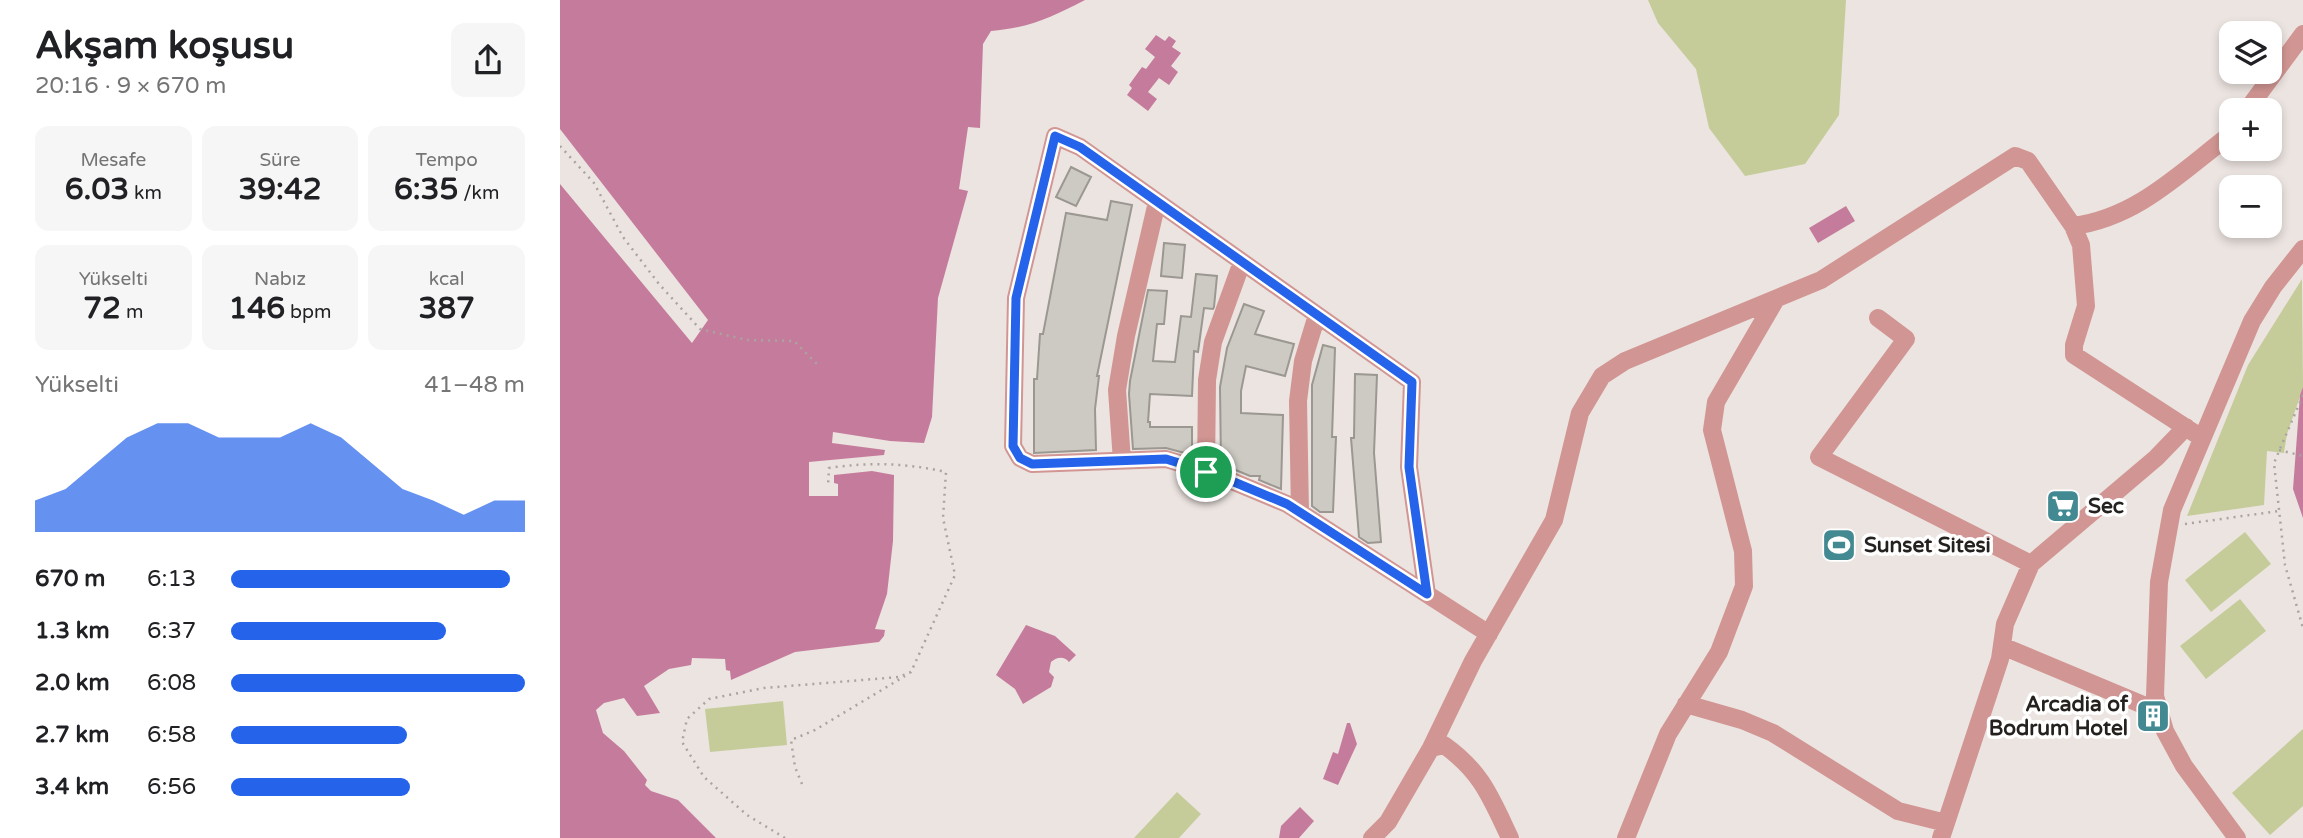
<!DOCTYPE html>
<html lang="tr">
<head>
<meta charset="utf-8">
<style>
  :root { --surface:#fff; --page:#f6f6f6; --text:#202124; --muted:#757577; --accent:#2563eb }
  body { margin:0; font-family:"Varela Round",sans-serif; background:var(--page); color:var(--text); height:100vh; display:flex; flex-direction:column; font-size:26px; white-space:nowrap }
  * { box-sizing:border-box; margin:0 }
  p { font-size:23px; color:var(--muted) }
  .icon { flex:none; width:38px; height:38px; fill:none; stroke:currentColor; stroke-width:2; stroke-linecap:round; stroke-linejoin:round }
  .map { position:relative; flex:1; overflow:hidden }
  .panel { display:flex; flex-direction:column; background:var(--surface); width:560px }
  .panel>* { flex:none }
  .controls { position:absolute; left:1659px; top:21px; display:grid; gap:14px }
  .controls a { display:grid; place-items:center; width:63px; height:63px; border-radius:14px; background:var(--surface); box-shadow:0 4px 10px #0003; font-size:35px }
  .pin { position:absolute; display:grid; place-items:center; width:60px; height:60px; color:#fff; margin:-30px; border:4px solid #fff; border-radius:50%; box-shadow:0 2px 7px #0007 }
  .round { display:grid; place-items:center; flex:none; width:74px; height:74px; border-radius:14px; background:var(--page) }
  .summary { display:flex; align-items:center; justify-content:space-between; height:119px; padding:0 35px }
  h1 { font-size:38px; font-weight:800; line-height:52px }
  .stats { display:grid; grid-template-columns:repeat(3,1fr); gap:10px; height:119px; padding:7px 35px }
  .stats div { display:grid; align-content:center; border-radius:14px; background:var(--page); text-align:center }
  .stats b { font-size:30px; font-weight:800 }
  .stats small { font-size:19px; font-weight:400 }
  .stats p { font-size:19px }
  .chart { height:196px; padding:14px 35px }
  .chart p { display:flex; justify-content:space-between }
  .chart svg { width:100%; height:126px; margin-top:7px; fill:var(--accent); opacity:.7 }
  ul { padding:0 35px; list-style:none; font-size:23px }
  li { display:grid; grid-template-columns:112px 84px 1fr; align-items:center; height:52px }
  li i { height:18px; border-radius:9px; background:var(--accent) }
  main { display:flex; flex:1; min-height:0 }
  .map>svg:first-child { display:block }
</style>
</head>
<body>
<main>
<section class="panel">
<div class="summary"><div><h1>Akşam koşusu</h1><p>20:16 · 9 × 670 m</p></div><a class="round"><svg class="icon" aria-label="share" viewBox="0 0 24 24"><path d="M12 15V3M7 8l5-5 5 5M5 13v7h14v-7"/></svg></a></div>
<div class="stats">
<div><p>Mesafe</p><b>6.03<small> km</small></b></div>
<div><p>Süre</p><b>39:42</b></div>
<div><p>Tempo</p><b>6:35<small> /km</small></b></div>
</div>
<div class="stats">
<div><p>Yükselti</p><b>72<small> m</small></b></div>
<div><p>Nabız</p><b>146<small> bpm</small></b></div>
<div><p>kcal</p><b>387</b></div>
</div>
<div class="chart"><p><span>Yükselti</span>41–48 m</p>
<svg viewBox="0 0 160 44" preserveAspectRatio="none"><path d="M0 44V33L10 29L20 20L30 11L40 6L50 6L60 11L70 11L80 11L90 6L100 11L110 20L120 29L130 33L140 38L150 33L160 33V44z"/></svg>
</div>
<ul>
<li><b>670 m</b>6:13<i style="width:95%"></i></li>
<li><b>1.3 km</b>6:37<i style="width:73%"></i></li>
<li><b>2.0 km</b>6:08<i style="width:100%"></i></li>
<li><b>2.7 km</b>6:58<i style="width:60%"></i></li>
<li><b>3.4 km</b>6:56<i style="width:61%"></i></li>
</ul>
</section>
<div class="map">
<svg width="1743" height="838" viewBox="0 0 1743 838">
  <rect width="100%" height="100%" fill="#ece4e0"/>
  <!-- green -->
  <path fill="#c5cc9a" d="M1088,0H1286L1279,115L1245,164L1185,176L1149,128L1136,69L1098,23Z
    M1742,279L1743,388L1727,434L1724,453L1707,451L1704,505L1627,516L1688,365Z
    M1685,532L1711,564L1651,612L1625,580Z
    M1680,599L1706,631L1646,679L1620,646Z
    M223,701L227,745L150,752L145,709Z
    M1743,729V806L1710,835L1672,793Z
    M617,792L641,814L619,838H574Z"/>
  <!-- water -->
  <path fill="#c57c9c" d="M0,0H525C492,17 469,28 431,31L423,44L420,128L408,127L399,189L408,191L378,298L372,417L364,443L330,441L273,432L272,443L325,450L324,455L249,462V496H278V484L274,483V475L312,471L334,475L333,541L327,594L315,629L325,630L324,636L319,642L235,652L171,680L170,671L166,670L165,659L132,658L131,665L109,669L84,686L100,713L77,716L64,698L44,703L36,710L43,733L64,751L87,780L85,785L91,791L118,800L156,838H0Z
    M596,35L605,41L609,36L616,41L612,47L621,53L611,66L618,72L609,85L599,78L588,92L597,99L588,111L567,95L572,88L569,85L582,67L586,69L595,57L585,49Z
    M1286,206L1295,221L1258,243L1249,228Z
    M1743,387V518L1733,489L1740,395Z
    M466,625L495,636L516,655L509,662C504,656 497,657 491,662L489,672L494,677L491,687L463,704L455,689L436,675Z
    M787,723H790L797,744L778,785L763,779L773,752L778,754Z
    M740,807L754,821L739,838H719L721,826Z"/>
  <!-- pier -->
  <path fill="#ece4e0" d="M0,129L148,320L132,343L0,184Z"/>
  <!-- building -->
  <path fill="#cdcac3" stroke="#9b9791" stroke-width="2" d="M511,167L531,177L516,206L496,197Z
    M551,201L572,205L537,376H539L535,409L536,450L474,453V379H477L480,334H483L506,213L547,220Z
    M604,243L625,245L622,278L601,276Z
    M636,274L657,276L654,307L653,309L644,308L638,352L634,351L632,396L590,394L588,422H590V427H632V455L606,448L573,449L569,394L570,381L588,290L607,291L604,324H597L593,361L615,362L621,316L631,317Z
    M684,304L704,311L695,334L734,344L725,376L686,366L681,391V413L723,415L721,489L699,480L700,476H690L661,464L660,387L667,348Z
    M763,345L775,348L772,437H776L773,512H760L752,506V385Z
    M795,374L817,375L814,453L821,542L808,543L799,537L791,438H794Z"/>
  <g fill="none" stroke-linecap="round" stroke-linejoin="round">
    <!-- path -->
    <path stroke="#aaa4a0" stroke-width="2.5" stroke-dasharray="2 5" stroke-linecap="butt" d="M0,146L34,183L63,237L99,284L140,329L187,340L234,341L260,367
      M1743,395L1714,463L1725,565L1743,628
      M1719,450L1743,456
      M1625,524L1719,511
      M242,784L235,767L231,740L255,730L345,676
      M225,838L187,815L144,777L122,742L127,719L149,699L204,688L339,677L351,672L395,575L383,518L386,472C346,463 310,462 269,468L268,486"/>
    <!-- minor -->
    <path stroke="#d19693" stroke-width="18" d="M1687,110L1743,34
      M1513,226C1575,218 1618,175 1666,138L1671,131
      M1318,318L1346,339L1259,457L1471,564
      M562,461L557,390L566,336L597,202
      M646,472L647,380L653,342L682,262
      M740,512L738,401L743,361L757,315
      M867,594L849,467L852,382L520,147L495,136L456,298L453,446L460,458L472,464L606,459L655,474L727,504L929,634
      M1442,646L1600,712
      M1126,704L1182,720L1213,733L1338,811L1386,823
      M871,748L884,745C922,772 931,798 950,838
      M812,838L828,822L871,748L913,661L994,520L1020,413L1042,376L1065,361L1261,280L1455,156L1468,161L1513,226L1521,245L1526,306L1514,345V355L1642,438
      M1066,838L1108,734L1159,652L1184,586L1183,551L1152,430L1156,402L1216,299
      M1381,838L1440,659L1445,624L1471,564L1596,458L1626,427
      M1677,838L1624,766L1605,731L1595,696L1599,582L1612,510L1692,321L1713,287L1743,249"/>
  </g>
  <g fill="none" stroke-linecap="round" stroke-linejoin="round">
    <!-- route casing -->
    <g stroke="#fff" stroke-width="14">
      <path id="route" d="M495,136L520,147L852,382L849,467L867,594L727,504L655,474L606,459L472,464L460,458L453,446L456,298Z"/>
    </g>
    <!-- route -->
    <use href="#route" stroke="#2563eb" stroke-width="9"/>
  </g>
  <!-- icons -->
  <defs>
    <g id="supermarket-square" transform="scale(1.75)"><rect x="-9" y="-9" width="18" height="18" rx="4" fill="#438992" stroke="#fff"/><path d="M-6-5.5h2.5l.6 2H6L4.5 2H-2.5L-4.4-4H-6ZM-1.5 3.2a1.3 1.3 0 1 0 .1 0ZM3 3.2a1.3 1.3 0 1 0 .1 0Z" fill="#fff"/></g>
    <g id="stadium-square" transform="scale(1.75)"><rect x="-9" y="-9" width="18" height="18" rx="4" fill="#438992" stroke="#fff"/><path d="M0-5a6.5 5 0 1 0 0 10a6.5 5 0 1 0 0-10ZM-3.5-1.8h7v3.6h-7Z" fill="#fff"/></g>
    <g id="building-square" transform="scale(1.75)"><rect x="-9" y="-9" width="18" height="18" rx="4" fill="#438992" stroke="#fff"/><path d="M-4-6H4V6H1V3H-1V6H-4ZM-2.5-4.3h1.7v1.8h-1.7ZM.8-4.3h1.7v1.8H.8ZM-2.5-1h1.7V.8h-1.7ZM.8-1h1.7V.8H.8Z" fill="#fff"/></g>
  </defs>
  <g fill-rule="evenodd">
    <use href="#supermarket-square" x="1503" y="506"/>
    <use href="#stadium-square" x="1279" y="545"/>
    <use href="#building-square" x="1593" y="716"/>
  </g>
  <g text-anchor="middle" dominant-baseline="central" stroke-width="7" stroke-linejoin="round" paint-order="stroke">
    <!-- poi labels -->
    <g font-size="21" font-weight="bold" fill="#24211f" stroke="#fff" text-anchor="start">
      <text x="1528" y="506">Sec</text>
      <text x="1304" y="545">Sunset Sitesi</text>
      <text x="1568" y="704" text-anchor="end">Arcadia of<tspan x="1568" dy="24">Bodrum Hotel</tspan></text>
    </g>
  </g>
</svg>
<div class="controls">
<a><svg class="icon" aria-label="layers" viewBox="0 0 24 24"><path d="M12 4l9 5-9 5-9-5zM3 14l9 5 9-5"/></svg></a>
<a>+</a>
<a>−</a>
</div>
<div class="pin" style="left:646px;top:472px;background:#1e9e55"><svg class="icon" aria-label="arrive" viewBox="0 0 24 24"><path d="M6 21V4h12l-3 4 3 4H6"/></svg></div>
</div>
</main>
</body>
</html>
